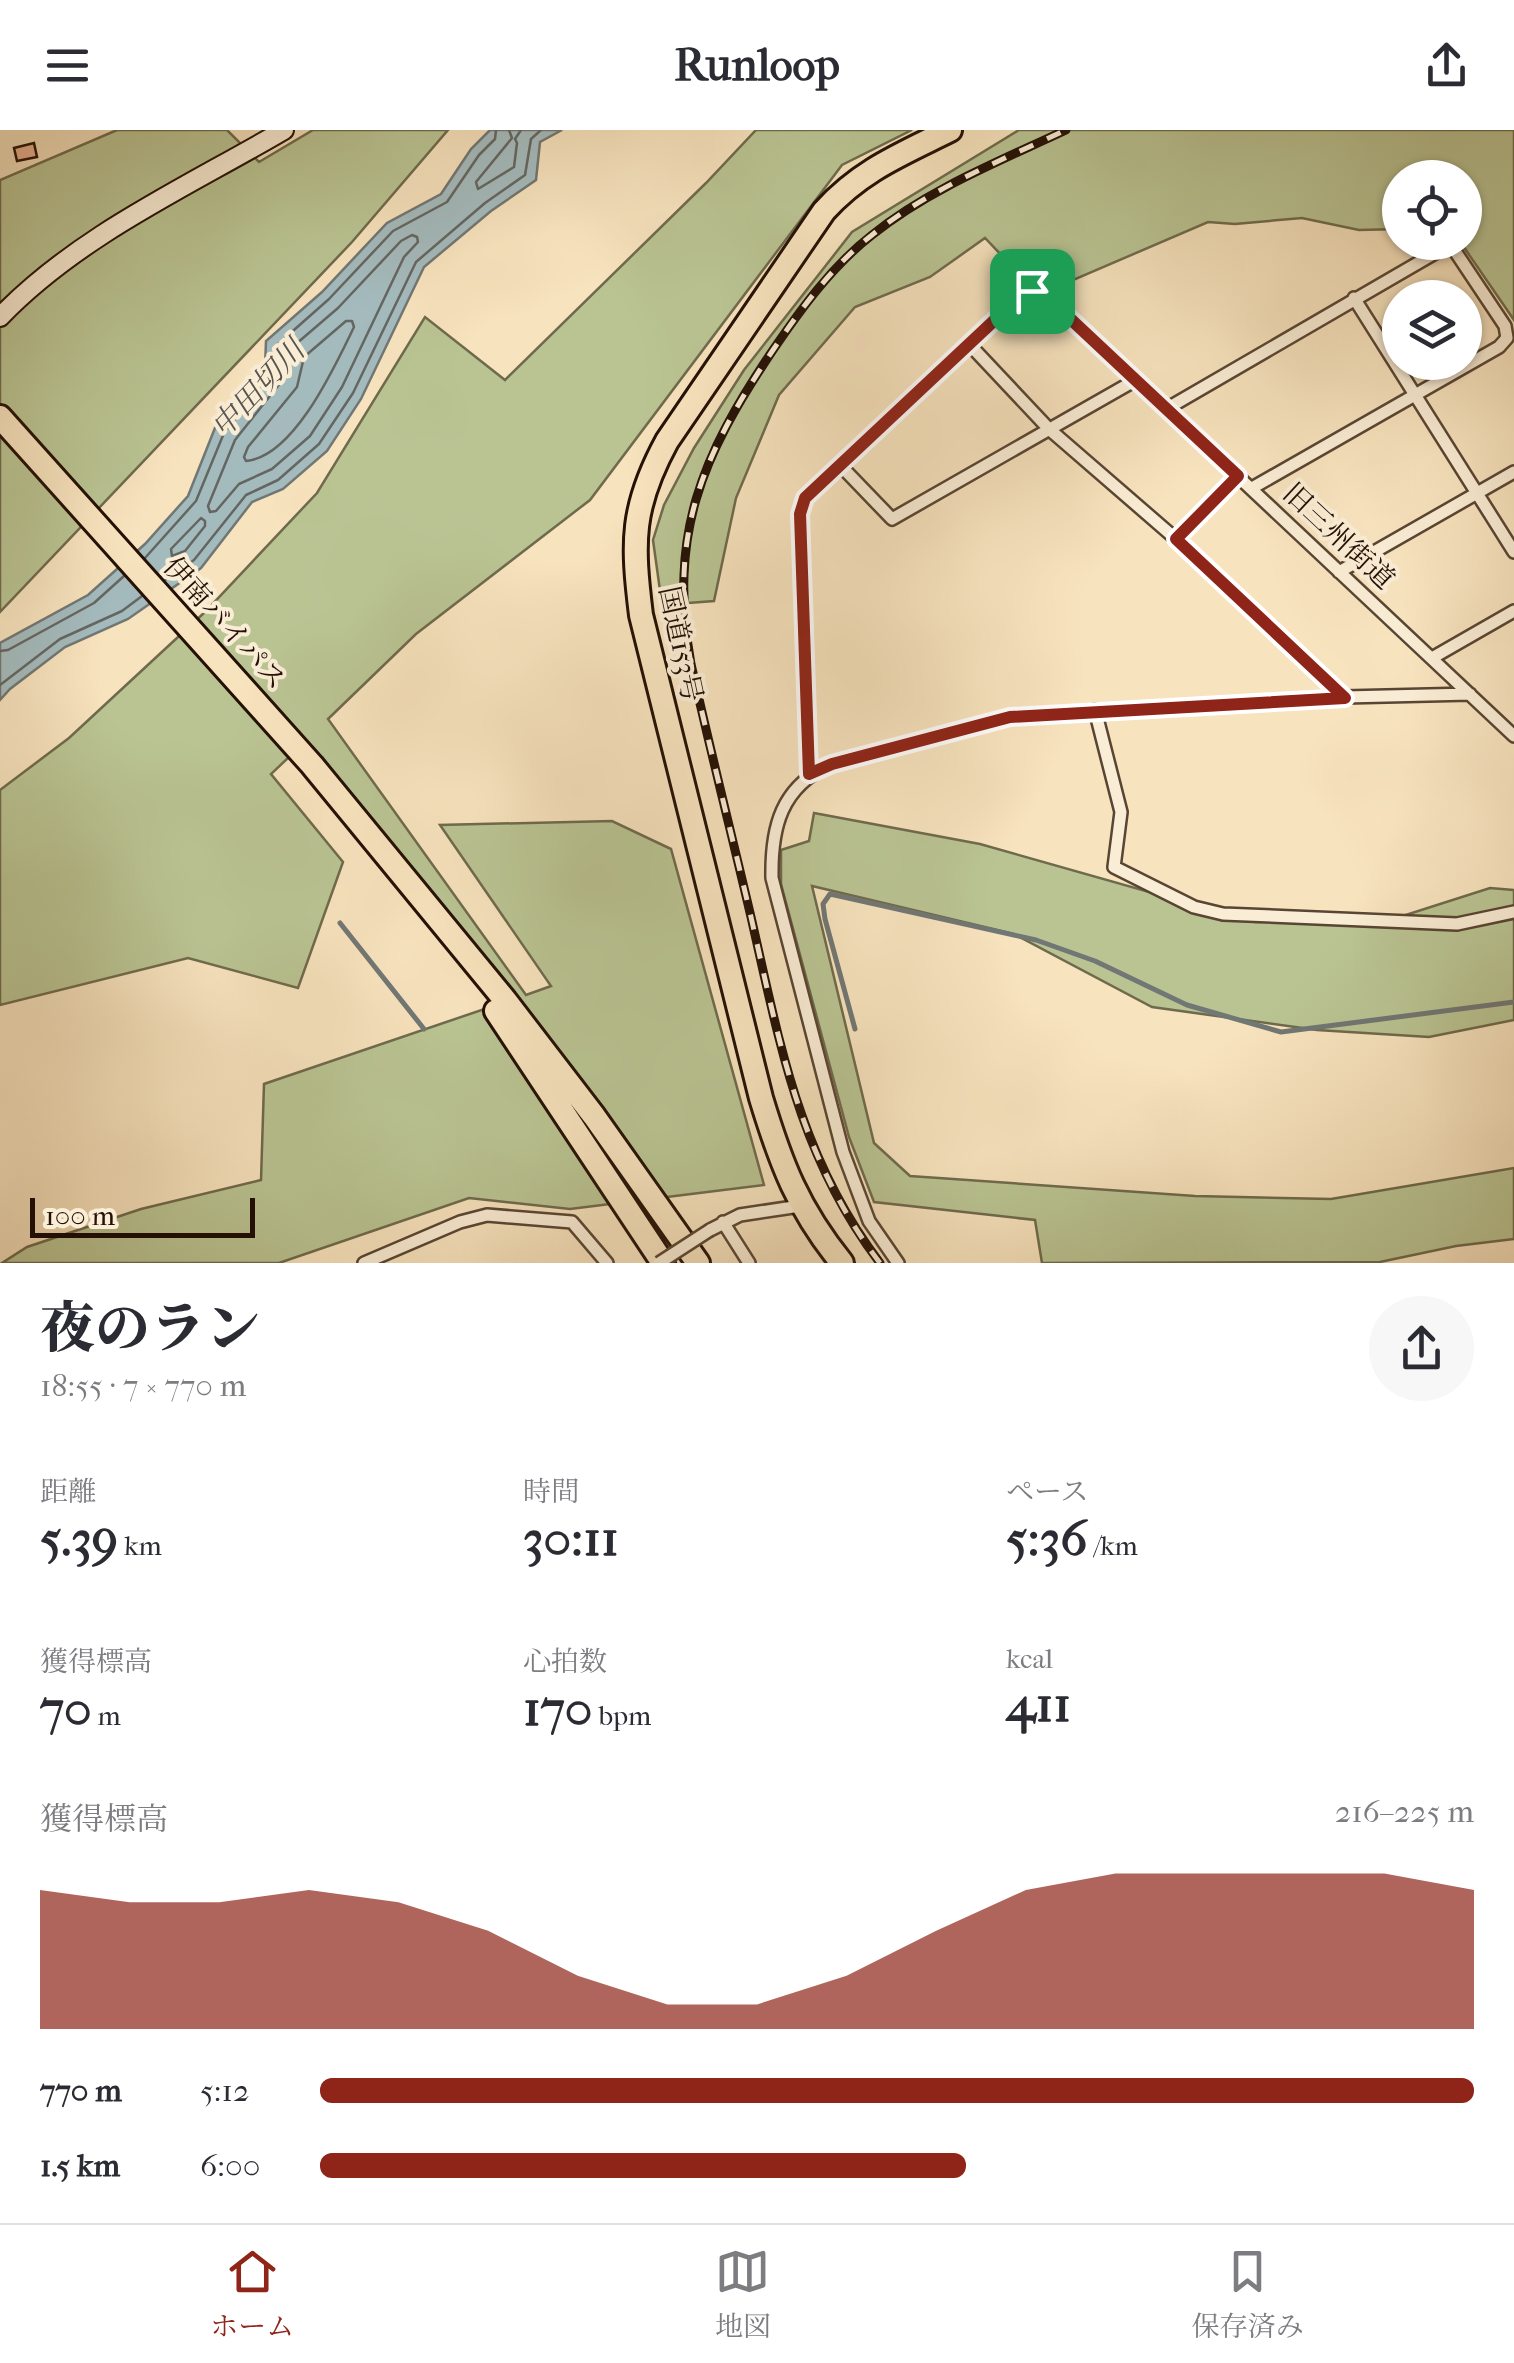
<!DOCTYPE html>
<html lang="ja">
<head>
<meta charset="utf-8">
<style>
  :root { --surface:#fff; --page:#f7f7f7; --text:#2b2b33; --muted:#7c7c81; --line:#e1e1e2; --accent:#8f2418 }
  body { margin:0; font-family:"IM FELL French Canon","Noto Serif JP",serif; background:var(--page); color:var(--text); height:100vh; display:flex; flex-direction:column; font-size:38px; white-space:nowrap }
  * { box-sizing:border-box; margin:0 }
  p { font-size:32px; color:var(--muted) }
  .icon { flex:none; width:55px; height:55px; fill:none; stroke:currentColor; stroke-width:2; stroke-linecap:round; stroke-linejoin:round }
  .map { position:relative; height:1133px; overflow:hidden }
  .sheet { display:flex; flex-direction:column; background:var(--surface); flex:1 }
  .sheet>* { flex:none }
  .buttons { position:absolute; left:1382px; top:30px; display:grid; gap:20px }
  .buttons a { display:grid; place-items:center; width:100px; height:100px; border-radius:50%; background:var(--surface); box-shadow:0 2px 8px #0004; font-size:50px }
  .scale { position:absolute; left:30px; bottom:25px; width:225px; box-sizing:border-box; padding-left:10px; border:5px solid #241005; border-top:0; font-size:28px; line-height:35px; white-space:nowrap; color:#241005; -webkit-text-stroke:8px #faedd5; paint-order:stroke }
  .pin { position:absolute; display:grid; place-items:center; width:85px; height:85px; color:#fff; margin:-42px; border-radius:20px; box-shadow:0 5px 15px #0006 }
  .round { display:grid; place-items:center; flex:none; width:105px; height:105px; border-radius:52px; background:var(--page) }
  .head { display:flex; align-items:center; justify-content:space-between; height:170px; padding:0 40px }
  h1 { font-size:55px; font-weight:800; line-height:75px }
  .metrics { display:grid; grid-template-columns:repeat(3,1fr); gap:15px; height:170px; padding:10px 40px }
  .metrics div { display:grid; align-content:center }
  .metrics b { font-size:50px; font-weight:800 }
  .metrics small { font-size:28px; font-weight:400 }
  .metrics p { font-size:28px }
  .chart { height:280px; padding:20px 40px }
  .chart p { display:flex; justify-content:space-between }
  .chart svg { width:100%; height:180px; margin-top:10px; fill:var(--accent); opacity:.7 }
  ul { padding:0 40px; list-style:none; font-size:32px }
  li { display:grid; grid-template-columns:160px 120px 1fr; align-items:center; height:75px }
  li i { height:25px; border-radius:12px; background:var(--accent) }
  header { display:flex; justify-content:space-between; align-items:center; height:130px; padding:0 40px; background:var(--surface); font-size:45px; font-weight:800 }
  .dock { display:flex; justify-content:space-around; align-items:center; height:140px; border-top:2px solid var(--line); background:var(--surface); font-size:28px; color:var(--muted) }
  .dock a { display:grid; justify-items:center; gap:5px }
  .dock .on { color:var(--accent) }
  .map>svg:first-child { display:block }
</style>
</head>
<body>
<header><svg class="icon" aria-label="menu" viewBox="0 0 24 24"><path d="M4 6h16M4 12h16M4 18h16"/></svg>Runloop<svg class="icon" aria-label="share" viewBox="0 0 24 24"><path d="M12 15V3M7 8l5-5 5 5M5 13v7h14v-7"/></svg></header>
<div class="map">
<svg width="1514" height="1133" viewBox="0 0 1514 1133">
  <rect width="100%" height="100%" fill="#f7e3be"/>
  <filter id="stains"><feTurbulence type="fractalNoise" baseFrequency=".002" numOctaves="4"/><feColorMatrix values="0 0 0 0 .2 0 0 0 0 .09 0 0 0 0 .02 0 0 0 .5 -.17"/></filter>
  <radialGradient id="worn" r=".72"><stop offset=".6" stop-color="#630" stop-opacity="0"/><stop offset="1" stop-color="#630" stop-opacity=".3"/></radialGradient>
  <!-- green -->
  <path fill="#bac493" stroke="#6f6a4c" stroke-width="2.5" d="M117,0H227L259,32L313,0H448L352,112L0,482V50Z
    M756,0H912L842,35L590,370L416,504L328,589L526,865L551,856L440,695L612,691L671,719L764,1055L570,1079L469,1068L279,1133H2L27,1117L141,1079L261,1050L264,954L511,870L306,611L271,644L343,732L298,858L188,828L0,875V660L69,608L205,482L317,363L425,187L505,250L706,53Z
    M1019,0H1514V190L1461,113L1465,112V48H1400V99L1359,100L1302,88L1235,94L1208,92L1050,160L1026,151L985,108L930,147L855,177L779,265L736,368L714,471L662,475L653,410L664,375L694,318L744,240L852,102Z
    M814,683L980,714L1255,792L1387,791L1490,758L1514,760V890L1429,907L1317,900L1152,877L1014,804L812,756L874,1013L910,1046L1195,1066L1331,1069L1514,1038V1109L1456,1116L1380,1132L1042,1133L1035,1090L874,1072L849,1007L781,754V720L809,711Z"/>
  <!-- water -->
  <path fill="#a4bbbe" stroke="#717774" stroke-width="2.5" d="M490,0H562L540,12L536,50L491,81L424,137L361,269L327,321L283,359L252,372L201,438L128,489L65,517L10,559L0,570V513L88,465L145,414L188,366L215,298L265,237L266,211L322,162L387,93L441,64L471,19Z"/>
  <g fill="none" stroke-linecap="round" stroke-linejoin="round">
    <!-- shore -->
    <path stroke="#646662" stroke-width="2.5" d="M509,0L512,8L476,52L478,59L514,37L517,13L515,9L521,0
      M412,105L417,107L418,112L404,127L342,257L310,306L272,339L239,354L216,381L210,382L208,376L235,310L285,247L289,220L338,178L401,111Z
      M346,191H352L354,197C335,236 294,327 246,331L244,327L248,317L297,257L304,227Z
      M201,388L205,391V396L185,421L172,426L171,419Z
      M145,428L196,371L224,303L274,241L277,215L329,169L393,101L447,72L479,25L495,9L496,0
      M165,450L194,430L246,365L278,350L319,314L353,263L416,132L485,73L525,45L531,9L541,0
      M0,521L8,520L94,473L124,446
      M0,555L60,509L122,481L142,466"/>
    <!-- stream -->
    <path stroke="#717774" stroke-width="5" d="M340,793L424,899
      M855,899L825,789L823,774L830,764L1036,810L1095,831L1187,875L1281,902L1514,872"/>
  </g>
  <!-- building -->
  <path fill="#eab593" stroke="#241005" stroke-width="2.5" d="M34,13L37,27L17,31L14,18Z"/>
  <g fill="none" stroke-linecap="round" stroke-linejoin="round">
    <!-- street casing -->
    <g stroke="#594533" stroke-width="16">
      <path id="street" d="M1354,168L1514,422
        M970,215L1049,299L1176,409L1345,567
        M1168,278L1442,119L1453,118L1505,196L1507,208L1499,217L1252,358
        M840,335L892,389L1134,251
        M1176,409L1238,346
        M1339,442L1514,342
        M1432,528L1514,481
        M1095,580L1121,682L1114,737L1194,777L1223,784L1457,794L1514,782
        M809,645L800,384L805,368L1015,171L1032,161L1046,166L1514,606
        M723,1092L749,1133
        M710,1100L740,1085L800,1076
        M364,1133L460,1092L487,1085L572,1092L607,1133
        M898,1133L869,1091L843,1022L772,748C771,697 781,657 831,634L1010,587L1345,567L1470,564"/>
    </g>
    <!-- secondary casing -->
    <g stroke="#241005" stroke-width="22">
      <path id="secondary" d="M0,187C79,105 187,57 284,0"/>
    </g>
    <!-- highway casing -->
    <g stroke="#241005" stroke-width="28">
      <path id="highway" d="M0,287L312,635L505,870L594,986L698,1133
        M496,881L663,1133
        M842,1133C798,1079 781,1034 761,968L641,485C632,412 631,377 667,311L824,81C861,40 902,24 950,0"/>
    </g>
    <!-- street -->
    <use href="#street" stroke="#faedd5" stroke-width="11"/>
    <!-- secondary -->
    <use href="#secondary" stroke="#faedd5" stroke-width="18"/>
    <!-- highway -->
    <use href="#highway" stroke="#f7e3be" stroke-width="22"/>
    <!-- rail casing -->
    <g stroke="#241005" stroke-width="9">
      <path id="rail" d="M880,1133C799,1027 780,914 751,787C731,702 710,619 691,534C668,404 701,327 773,220C801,179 832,136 872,105C929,59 1000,31 1066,0"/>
    </g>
    <!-- rail -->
    <use href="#rail" stroke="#faedd5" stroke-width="5" stroke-dasharray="15" stroke-linecap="butt"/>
    <!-- street-bridge casing -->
    <g stroke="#594533" stroke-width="16" stroke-linecap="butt">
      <path id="street-bridge" d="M659,1133L710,1100"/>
    </g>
    <!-- street-bridge -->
    <use href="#street-bridge" stroke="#faedd5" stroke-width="11"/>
  </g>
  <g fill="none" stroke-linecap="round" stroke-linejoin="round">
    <!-- route casing -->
    <g stroke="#fff" stroke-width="20">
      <path id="route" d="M1032,161L1046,166L1238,346L1176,409L1345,568L1010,587L832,634L809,644L800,384L805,368L1015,171Z"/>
    </g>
    <!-- route -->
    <use href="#route" stroke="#8f2418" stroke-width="12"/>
  </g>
  <g text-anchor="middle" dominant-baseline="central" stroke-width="8" stroke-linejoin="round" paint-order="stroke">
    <!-- street labels -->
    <g font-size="28" fill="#241005" stroke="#faedd5">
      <text transform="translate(1339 406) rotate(43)">旧三州街道</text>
      <text transform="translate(225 493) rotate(48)">伊南バイパス</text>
      <text transform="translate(681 514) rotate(78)">国道153号</text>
    </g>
    <!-- water labels -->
    <g font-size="30" font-style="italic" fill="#57544f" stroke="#faedd5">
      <text transform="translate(258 259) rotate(-47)">中田切川</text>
    </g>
  </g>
  <rect width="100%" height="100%" filter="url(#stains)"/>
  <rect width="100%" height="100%" fill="url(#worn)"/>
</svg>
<div class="buttons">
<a><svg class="icon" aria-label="locate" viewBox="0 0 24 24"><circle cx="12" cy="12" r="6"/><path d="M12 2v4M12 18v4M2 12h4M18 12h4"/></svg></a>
<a><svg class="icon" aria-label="layers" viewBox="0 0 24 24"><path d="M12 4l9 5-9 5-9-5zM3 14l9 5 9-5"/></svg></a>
</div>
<div class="scale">100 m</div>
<div class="pin" style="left:1032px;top:161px;background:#1e9e55"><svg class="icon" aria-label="arrive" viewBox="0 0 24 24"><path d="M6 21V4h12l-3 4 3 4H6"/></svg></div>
</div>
<section class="sheet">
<div class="head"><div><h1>夜のラン</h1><p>18:55 · 7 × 770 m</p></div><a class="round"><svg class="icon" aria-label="share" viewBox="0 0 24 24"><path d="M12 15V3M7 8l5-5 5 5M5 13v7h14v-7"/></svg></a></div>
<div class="metrics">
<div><p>距離</p><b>5.39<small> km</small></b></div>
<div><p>時間</p><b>30:11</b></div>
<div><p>ペース</p><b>5:36<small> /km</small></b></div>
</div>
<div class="metrics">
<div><p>獲得標高</p><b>70<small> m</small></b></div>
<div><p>心拍数</p><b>170<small> bpm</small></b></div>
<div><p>kcal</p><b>411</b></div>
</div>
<div class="chart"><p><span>獲得標高</span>216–225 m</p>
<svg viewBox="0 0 160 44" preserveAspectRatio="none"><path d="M0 44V10L10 13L20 13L30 10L40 13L50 20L60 31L70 38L80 38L90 31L100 20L110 10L120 6L130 6L140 6L150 6L160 10V44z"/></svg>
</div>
<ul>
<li><b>770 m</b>5:12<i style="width:100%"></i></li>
<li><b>1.5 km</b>6:00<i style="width:56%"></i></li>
</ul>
</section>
<nav class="dock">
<a class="on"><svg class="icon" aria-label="home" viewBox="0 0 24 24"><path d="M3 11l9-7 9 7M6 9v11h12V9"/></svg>ホーム</a>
<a><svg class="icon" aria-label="map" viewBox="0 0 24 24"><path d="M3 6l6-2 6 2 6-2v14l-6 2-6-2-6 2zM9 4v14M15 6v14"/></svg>地図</a>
<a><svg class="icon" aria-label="saved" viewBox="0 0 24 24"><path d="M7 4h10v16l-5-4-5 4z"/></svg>保存済み</a>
</nav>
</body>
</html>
